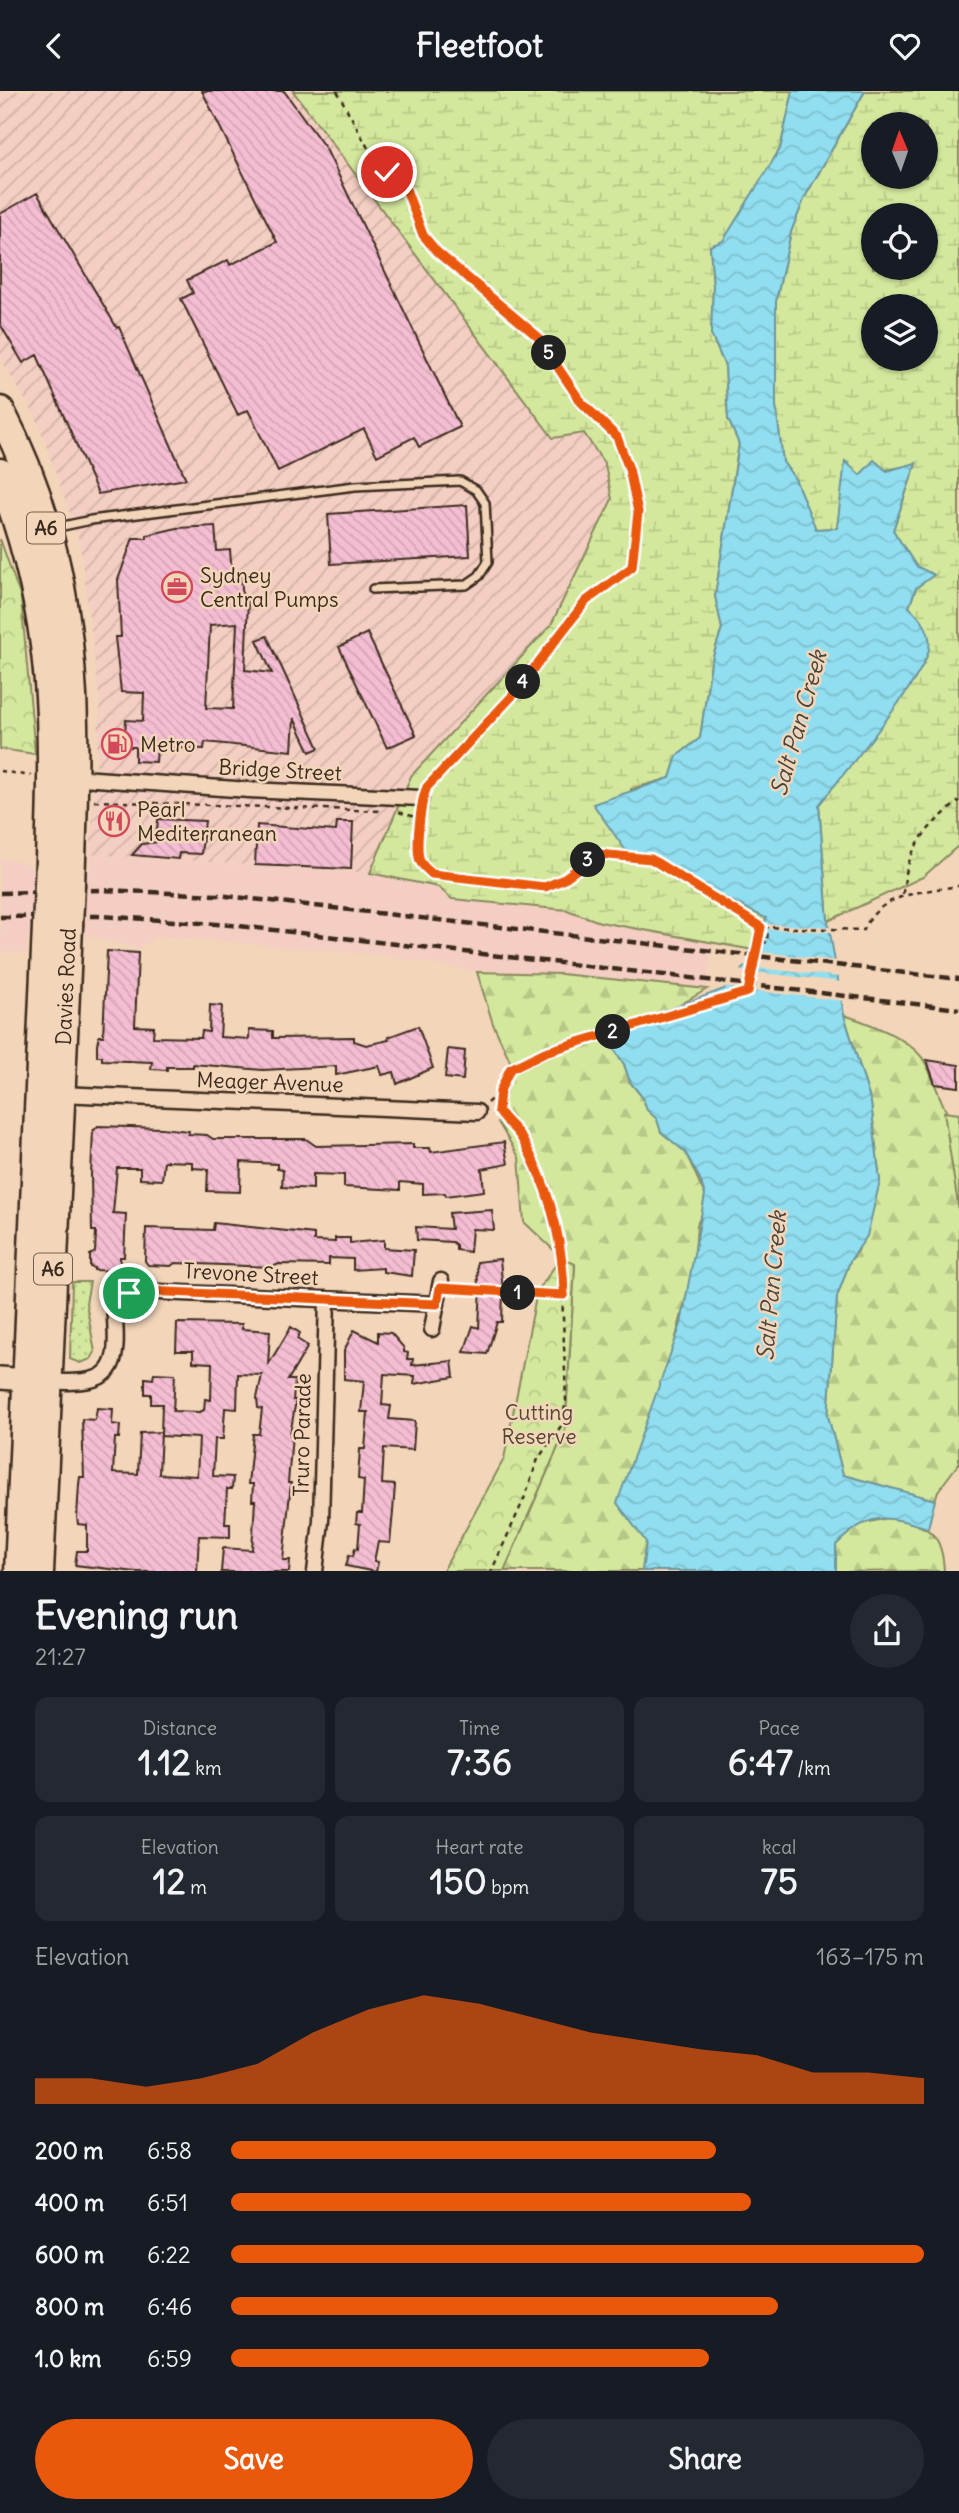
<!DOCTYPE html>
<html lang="en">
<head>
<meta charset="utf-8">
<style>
  :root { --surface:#171b24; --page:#242831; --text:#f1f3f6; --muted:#9ea1a6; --accent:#ea580c }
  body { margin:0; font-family:Delius,sans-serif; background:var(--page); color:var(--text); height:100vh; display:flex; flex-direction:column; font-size:26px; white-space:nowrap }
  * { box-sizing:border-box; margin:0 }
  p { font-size:23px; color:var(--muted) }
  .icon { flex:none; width:38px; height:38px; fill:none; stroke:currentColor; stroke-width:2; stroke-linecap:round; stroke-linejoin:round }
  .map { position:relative; height:1480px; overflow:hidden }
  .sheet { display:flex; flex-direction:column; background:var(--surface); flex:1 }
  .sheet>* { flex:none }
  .needle { width:46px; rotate:358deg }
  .fabs { position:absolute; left:861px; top:21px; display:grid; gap:14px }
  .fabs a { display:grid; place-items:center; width:77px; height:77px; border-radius:50%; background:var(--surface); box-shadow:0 2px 5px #0004; font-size:35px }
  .pin { position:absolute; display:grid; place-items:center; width:60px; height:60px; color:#fff; margin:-30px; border:4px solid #fff; border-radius:50%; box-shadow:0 2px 7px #0007 }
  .km { position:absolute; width:35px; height:35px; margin:-18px; border-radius:50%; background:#222; color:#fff; font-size:19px; line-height:35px; text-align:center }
  .round { display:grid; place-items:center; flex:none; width:74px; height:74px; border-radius:37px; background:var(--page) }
  .headline { display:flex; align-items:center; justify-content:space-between; height:119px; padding:0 35px }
  h1 { font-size:38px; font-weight:800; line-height:52px }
  .stats { display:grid; grid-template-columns:repeat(3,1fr); gap:10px; height:119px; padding:7px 35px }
  .stats div { display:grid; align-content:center; border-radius:14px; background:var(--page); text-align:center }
  .stats b { font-size:35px; font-weight:800 }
  .stats small { font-size:19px; font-weight:400 }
  .stats p { font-size:19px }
  .chart { height:196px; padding:14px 35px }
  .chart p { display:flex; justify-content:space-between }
  .chart svg { width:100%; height:126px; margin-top:7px; fill:var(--accent); opacity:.7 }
  .action { display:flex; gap:14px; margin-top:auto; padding:14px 35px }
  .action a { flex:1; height:80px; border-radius:42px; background:var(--accent); color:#fff; font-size:28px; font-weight:800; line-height:80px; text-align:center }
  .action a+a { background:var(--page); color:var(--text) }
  ul { padding:0 35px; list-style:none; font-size:23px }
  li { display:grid; grid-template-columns:112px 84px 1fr; align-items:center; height:52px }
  li i { height:18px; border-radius:9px; background:var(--accent) }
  header { display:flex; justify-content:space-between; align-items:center; height:91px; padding:0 35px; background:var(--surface); font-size:32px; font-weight:800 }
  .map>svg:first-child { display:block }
</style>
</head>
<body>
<header><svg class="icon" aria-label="back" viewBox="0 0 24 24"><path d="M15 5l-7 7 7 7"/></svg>Fleetfoot<svg class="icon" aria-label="heart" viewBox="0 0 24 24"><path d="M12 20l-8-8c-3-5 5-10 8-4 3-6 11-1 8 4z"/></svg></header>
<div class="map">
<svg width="959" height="1481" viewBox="0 0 959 1481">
  <defs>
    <pattern id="industrial-furrows" width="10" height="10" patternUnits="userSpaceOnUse" patternTransform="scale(1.75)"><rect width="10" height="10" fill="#f4cec2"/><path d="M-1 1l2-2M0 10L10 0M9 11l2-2" fill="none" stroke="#d2b1a6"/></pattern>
    <pattern id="grass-dots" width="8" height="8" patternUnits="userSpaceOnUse" patternTransform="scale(1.75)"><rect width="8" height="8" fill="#d4e89d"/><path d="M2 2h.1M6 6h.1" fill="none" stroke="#b7c787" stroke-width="1.8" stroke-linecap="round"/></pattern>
    <pattern id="forest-firs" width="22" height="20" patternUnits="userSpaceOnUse" patternTransform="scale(1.75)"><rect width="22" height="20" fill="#d4e89d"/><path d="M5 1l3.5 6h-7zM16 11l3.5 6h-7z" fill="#b7c787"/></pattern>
    <pattern id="wetland-marsh" width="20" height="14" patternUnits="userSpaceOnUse" patternTransform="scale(1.75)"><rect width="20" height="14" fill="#d4e89d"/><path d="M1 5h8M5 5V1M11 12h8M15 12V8" fill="none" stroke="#b7c787"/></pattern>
    <pattern id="park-crowns" width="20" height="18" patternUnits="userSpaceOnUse" patternTransform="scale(1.75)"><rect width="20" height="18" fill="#d4e89d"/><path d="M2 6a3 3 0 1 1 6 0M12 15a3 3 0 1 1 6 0" fill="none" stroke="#b7c787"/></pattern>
    <pattern id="water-waves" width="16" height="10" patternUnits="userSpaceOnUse" patternTransform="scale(1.75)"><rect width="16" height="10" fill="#90def0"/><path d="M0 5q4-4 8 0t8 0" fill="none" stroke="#7dbfcd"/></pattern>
    <pattern id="building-back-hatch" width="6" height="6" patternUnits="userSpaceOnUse" patternTransform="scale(1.75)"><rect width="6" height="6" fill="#f5bdd3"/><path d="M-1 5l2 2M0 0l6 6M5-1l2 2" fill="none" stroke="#d3a3b5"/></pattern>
  </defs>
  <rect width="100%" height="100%" fill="#f3d6ba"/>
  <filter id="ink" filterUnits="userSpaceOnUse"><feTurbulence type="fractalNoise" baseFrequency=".0143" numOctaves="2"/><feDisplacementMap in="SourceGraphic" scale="14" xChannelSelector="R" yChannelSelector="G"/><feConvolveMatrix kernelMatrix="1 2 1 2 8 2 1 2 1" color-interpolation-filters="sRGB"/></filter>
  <g filter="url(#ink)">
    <!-- built -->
    <path fill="#f4cec2" d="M90,763L370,782L438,796L452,808L567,819L600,831L713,849L707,898L561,883L477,881L386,865L184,847L157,846L138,858L88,845L27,846V863L0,860V768L20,770L31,775L34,781L90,782Z"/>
    <!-- industrial -->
    <path fill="url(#industrial-furrows)" d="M0,0H293L553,346L584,341L605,374L612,408L551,534L411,685L370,782L90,763L100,613L80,452L37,328L0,267Z"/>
    <!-- grass -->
    <path fill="url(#grass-dots)" stroke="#88895e" stroke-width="2" d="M72,1191H90L86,1212L95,1261L91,1268L80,1272L70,1268Z"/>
    <!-- forest -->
    <path fill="url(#forest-firs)" stroke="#88895e" stroke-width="2" d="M477,881L561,883L707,898L668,921L604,943L624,973L630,991L643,1007L647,1019L657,1028L661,1041L685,1060L705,1104L704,1119L697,1134L694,1175L673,1258L642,1480H504L565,1340L575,1174L561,1166L524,1131L519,1066L498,1031L513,976L493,933Z
      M844,924C869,932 914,948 926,973C938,997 942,1019 959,1041V1372L938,1400L935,1409L843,1384L828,1325L837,1206L850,1170L858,1160L880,1090L871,1012Z
      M892,1426C929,1437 942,1439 944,1480L836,1481V1454L856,1434Z"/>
    <!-- wetland -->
    <path fill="url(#wetland-marsh)" stroke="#88895e" stroke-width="2" fill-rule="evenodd" d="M293,0H793L780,58L723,151L710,155L713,195L711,243L725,275L728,328L739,352L715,505L722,537L711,572L700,647L677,665L670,687L631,698L626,760L766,827L759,860L600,831L567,819L452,808L438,796L370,782L411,685L551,534L612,408L605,374L584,342L553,347Z
      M865,0H959V754L923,786L828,830L819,713L916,586L909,516L916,497V475L893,439L916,373L860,384L846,371L837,437L815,438L795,388L783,371L776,315V210L791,141L805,106ZM873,33H926V86H873ZM873,124H926V177H873ZM873,215H926V268H873Z"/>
    <!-- park -->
    <path fill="url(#park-crowns)" stroke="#88895e" stroke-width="2" d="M0,448L21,507L35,663L0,658Z
      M944,1021L959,1023V1121Z
      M561,1166L575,1173L565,1340L504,1480H443L504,1368L537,1201Z"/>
    <!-- water -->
    <path fill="url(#water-waves)" stroke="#6e969c" stroke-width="2" d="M793,0H865L805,106L791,141L776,210V315L783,371L795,388L816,438L837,437L845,370L860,384L874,369L887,380L916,372L893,439L916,475L934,484L916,497L909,516C921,527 932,540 929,558C924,588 842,684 819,714L828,830L844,924L871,1012L880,1090L867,1145L850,1170L837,1206L828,1325L843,1384L935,1409L928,1437C884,1424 871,1420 836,1454V1480H642L646,1451L617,1412L681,1233L705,1104L700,1088L685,1061L661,1041L657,1028L647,1019L643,1007L630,991L624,973L604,943L724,898L759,860L766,827L626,760L593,713L670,687L677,665L700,647L711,572L722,537L715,505L739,353L728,328L725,275L711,243L713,195L710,155L723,150L780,58Z"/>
    <!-- pier -->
    <path fill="#f3d6ba" d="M763,833L832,836L833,841L762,838Z
      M754,860L838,870L841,886L740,875Z
      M737,879L842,891L845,910L720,896Z"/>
    <!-- building -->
    <path fill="url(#building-back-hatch)" stroke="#3b2a1e" stroke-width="2" fill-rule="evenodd" d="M202,0H284L326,58L460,336L419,356L414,346L377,365L364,338L278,380L248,319L238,324L181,208L193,202L187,189L228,169L230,174L277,151Z
      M37,102L117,237L119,236L186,388L98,403L37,264L23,272L0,233V123Z
      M467,414L470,465L331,473L328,423Z
      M215,435L217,460L230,459L232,484H241L243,510H248L245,579L272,582L257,549L267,545L319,657L310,661L294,627L292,660L205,651L204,658L157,656L156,671L135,670V656H124L126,629L143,630L144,602L121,601L115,546H121L118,489L133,447H147V444L177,437ZM237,532L233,618L206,617L210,534Z
      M367,542L416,644L387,657L339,556Z
      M158,728L205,730L201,763L179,762L178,768L132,764L142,753L156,751Z
      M337,731H353L351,778L255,774L257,734L336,740Z
      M107,860L138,862L135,935L154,936L153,946L201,947L202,940L209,941L210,914L222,915L220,946L249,948V939L273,940V947L354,946V950L366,954L389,949L388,946L418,935L433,977L397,993L394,981L382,984L379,975L336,984V975L263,979L193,973V976H167V979L151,978L152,971L102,969V965H97V953L99,945H103Z
      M448,958L465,960L463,989L445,987Z
      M927,969L959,974V996L935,993Z
      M98,1035L162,1037L189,1040L188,1043L207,1044L213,1048H306L316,1055L413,1053V1057H430L431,1061L504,1051L508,1073L482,1078L484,1100L446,1105L445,1102L423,1103V1093L400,1091V1099L344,1096V1084L313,1083V1098L282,1096L283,1079L277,1078V1073L241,1071L240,1101L207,1100L208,1078L192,1077V1071L164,1070L162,1089L140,1088V1077H117L113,1122L126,1123L124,1166H120V1180L94,1179V1177L90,1176V1164L95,1161L96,1140H92L91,1084L93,1040Z
      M492,1119L494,1139L472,1138L470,1161L456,1159V1154L452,1151L417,1149L416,1136L451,1138L449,1122Z
      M214,1132L314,1143V1150L335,1151V1147H350V1152L384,1149V1157L414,1159L412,1185L383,1181V1177L353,1179V1168L329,1167V1174L279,1173L272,1176L175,1172L171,1175L148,1174L145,1170L146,1137L213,1139Z
      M500,1168L503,1201L502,1231H497L487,1263L464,1261L473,1235L479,1237L481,1194L478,1195L477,1171Z
      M177,1232L242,1233V1238L270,1240L268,1274L291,1236L300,1242L297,1248L308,1255L288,1289H295L293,1309H296L290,1344H292L288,1392H291L283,1469H290L289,1481H221L223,1457L252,1459L255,1410H252L253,1393H248L253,1343H259L262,1318L258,1317L257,1307L262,1284L238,1283L237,1318L225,1317L223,1348H215L213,1385L233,1386L232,1398H227L225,1433H230V1446L199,1445L197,1481H136L75,1474L77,1460H87V1434L78,1433L77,1426L79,1393L80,1386H84L82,1328L95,1329L97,1317L113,1318L112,1333L120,1334L119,1347H115L113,1382L138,1383L140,1342L161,1341L159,1383L197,1385L199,1347L161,1345L162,1313H151V1303H145V1287L153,1288L154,1282L175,1283L173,1320L200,1321L204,1319L205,1308L211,1309L212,1272L193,1271V1260H176Z
      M354,1239L378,1251V1241L391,1242L404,1257V1261L408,1262L407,1268H413L412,1274L452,1270L454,1286L414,1293L415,1285L384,1283L382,1314L391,1315L389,1328L415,1330L413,1359L384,1357L382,1393L395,1394L393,1421L390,1452L378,1451L374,1470L378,1471L376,1481L346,1475L349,1464L353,1465L355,1457L358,1458L360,1433L356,1432L357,1422H362L364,1389L358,1388L360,1358H365L368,1321H361L364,1290L344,1288V1260Z"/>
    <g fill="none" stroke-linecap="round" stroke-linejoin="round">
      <!-- lane casing -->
      <g stroke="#3b2a1e" stroke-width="12">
        <path id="lane" d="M54,437L91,429L355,395L460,390L476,399L485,412L488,471L479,485L466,494L373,498"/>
      </g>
      <!-- street casing -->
      <g stroke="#3b2a1e" stroke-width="19">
        <path id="street" d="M68,686L249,699L421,707
          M60,1003L477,1021
          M432,1238L441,1190
          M47,1290C114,1295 120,1281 114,1216L124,1205L136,1200L437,1213
          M315,1481L321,1430L327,1208"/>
      </g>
      <!-- secondary casing -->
      <g stroke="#3b2a1e" stroke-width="26">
        <path id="secondary" d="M0,1287L42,1290"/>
      </g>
      <!-- highway casing -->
      <g stroke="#3b2a1e" stroke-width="33">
        <g id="highway">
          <path d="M0,320C81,476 77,623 70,793"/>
          <path d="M0,382C58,528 55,641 49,794"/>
          <path d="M19,1481L47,835"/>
          <path id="s1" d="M39,1481L68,835"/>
        </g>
      </g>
      <!-- path -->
      <path stroke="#3b2a1e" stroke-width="2.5" stroke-dasharray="5 5" stroke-linecap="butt" d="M337,0L374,68L406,98L423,144L437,161L537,245L581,311L617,346L629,378L638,421L632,476L586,510L514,603L428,695
        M0,680L31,685
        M94,710L381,720
        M422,720C423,746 410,764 432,783L545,796L562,789L598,763L651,768L761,836L748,901L545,961L510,978L500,1000L497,1019L521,1046L545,1096L560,1143L566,1310L561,1335L538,1368L524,1408L491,1481
        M399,721L422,728
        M903,803C907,756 924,739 959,710
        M762,836L864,839C878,802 926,800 959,795
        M760,842L764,843V851L767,852L768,836
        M487,1012L500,1000
        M454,1198L564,1204"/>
      <!-- lane -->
      <use href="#lane" stroke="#f3d6ba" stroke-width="7"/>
      <!-- street -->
      <use href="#street" stroke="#f3d6ba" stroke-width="14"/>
      <!-- secondary -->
      <use href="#secondary" stroke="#f3d6ba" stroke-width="21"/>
      <!-- highway -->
      <use href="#highway" stroke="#f3d6ba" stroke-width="28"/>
      <!-- rail -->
      <path stroke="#3b2a1e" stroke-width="4.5" stroke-dasharray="10 5" stroke-linecap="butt" d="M0,802L101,799L218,804L959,888
        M0,826L102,825L231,834L959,918"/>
      <!-- highway-bridge casing -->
      <g stroke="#3b2a1e" stroke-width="33" stroke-linecap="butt">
        <path id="highway-bridge" d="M47,835L49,794
          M68,835L70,793"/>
      </g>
      <!-- highway-bridge -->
      <use href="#highway-bridge" stroke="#f3d6ba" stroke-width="28"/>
    </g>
  </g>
  <g fill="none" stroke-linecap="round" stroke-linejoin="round" filter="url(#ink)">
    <!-- route casing -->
    <g stroke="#fff" stroke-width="14">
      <path id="route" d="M129,1202L146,1200L437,1213L440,1197L564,1204C563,1148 550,1097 522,1048C516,1037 504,1030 498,1019L500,1000L510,978L545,961L748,901L761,836L651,768L598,763L562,789L545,796L432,783C428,779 423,776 420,770C415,757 421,708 427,696L514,603L586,510L632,476L638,421L629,378L617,346L581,311L537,245L437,161L423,144L406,98L387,81"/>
    </g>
    <!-- route -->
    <use href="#route" stroke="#ea580c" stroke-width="9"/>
  </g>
  <!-- icons -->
  <defs>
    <g id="office-ring" transform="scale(1.575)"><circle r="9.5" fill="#f3d6ba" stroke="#d1495b" stroke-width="1.5"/><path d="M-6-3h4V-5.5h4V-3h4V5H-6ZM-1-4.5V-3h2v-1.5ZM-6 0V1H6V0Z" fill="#d1495b"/></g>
    <g id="fuel-ring" transform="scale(1.575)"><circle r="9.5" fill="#f3d6ba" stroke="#d1495b" stroke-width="1.5"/><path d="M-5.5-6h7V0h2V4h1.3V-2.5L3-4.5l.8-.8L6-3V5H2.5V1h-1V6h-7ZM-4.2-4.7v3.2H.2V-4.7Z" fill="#d1495b"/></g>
    <g id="restaurant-ring" transform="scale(1.575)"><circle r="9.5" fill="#f3d6ba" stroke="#d1495b" stroke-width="1.5"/><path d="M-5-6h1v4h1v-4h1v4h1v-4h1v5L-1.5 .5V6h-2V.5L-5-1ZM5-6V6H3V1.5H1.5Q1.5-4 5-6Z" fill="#d1495b"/></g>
  </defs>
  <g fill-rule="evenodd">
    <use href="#office-ring" x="177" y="496"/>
    <use href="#fuel-ring" x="117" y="653"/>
    <use href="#restaurant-ring" x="114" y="730"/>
  </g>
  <g text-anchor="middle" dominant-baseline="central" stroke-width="5" stroke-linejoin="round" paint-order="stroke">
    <!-- shield labels -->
    <g fill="#f3d6ba" stroke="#725e4d" stroke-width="2">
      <rect x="27" y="421.5" width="38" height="31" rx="5"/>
      <rect x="34" y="1162.5" width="38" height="31" rx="5"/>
    </g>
    <g font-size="19" font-weight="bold" fill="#3b2a1e">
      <text x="46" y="437">A6</text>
      <text x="53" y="1178">A6</text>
    </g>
    <!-- poi labels -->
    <g font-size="21" fill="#3b2a1e" stroke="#f3d6ba" text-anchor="start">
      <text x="200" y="484">Sydney<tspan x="200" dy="24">Central Pumps</tspan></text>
      <text x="140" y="653">Metro</text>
      <text x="137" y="718">Pearl<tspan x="137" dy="24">Mediterranean</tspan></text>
    </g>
    <!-- street labels -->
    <g font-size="21" fill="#3b2a1e" stroke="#f3d6ba">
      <text transform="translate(280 679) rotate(3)">Bridge Street</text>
      <text stroke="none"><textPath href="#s1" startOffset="586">Davies Road</textPath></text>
      <text transform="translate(270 991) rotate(2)">Meager Avenue</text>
      <text transform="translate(251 1183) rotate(3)">Trevone Street</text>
      <text transform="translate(302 1344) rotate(-89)">Truro Parade</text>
    </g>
    <!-- park labels -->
    <g font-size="21" fill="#524631" stroke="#f3d6ba">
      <text x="539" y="1321">Cutting<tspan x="539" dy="24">Reserve</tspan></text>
    </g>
    <!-- water labels -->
    <g font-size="23" font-style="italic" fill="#48453e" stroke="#f3d6ba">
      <text transform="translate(798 632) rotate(-74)">Salt Pan Creek</text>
      <text transform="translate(771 1195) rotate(-85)">Salt Pan Creek</text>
    </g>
  </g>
</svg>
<div class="fabs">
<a><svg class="needle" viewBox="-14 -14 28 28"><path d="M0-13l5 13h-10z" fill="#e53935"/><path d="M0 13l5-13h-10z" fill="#9ea1a6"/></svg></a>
<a><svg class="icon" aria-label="locate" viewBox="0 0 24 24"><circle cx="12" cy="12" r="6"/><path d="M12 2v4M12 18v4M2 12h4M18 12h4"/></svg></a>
<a><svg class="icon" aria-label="layers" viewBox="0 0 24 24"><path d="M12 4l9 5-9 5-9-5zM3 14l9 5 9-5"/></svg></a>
</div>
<div class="pin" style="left:129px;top:1202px;background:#1e9e55"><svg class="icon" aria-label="arrive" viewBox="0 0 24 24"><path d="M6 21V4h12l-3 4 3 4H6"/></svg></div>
<div class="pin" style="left:387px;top:81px;background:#d93025"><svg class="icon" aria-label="check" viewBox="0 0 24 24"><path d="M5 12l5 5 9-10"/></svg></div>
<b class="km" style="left:518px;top:1202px">1</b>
<b class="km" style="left:613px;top:941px">2</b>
<b class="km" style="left:588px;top:769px">3</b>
<b class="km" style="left:523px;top:591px">4</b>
<b class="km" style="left:549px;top:262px">5</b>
</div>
<section class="sheet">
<div class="headline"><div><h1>Evening run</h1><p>21:27</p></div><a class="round"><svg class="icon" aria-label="share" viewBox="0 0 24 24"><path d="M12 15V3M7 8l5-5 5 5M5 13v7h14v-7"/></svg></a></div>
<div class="stats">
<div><p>Distance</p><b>1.12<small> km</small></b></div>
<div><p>Time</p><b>7:36</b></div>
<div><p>Pace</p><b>6:47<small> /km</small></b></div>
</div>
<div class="stats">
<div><p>Elevation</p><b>12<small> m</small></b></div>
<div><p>Heart rate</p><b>150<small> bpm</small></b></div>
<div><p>kcal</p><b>75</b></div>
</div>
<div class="chart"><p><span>Elevation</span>163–175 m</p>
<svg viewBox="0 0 160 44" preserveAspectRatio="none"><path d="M0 44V35L10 35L20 38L30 35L40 30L50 19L60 11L70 6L80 9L90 14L100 19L110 22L120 25L130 27L140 33L150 33L160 35V44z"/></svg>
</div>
<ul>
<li><b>200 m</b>6:58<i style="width:70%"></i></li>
<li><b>400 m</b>6:51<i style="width:75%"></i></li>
<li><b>600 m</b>6:22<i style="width:100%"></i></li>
<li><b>800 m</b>6:46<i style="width:79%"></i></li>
<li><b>1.0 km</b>6:59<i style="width:69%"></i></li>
</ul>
<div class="action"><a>Save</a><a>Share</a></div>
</section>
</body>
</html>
